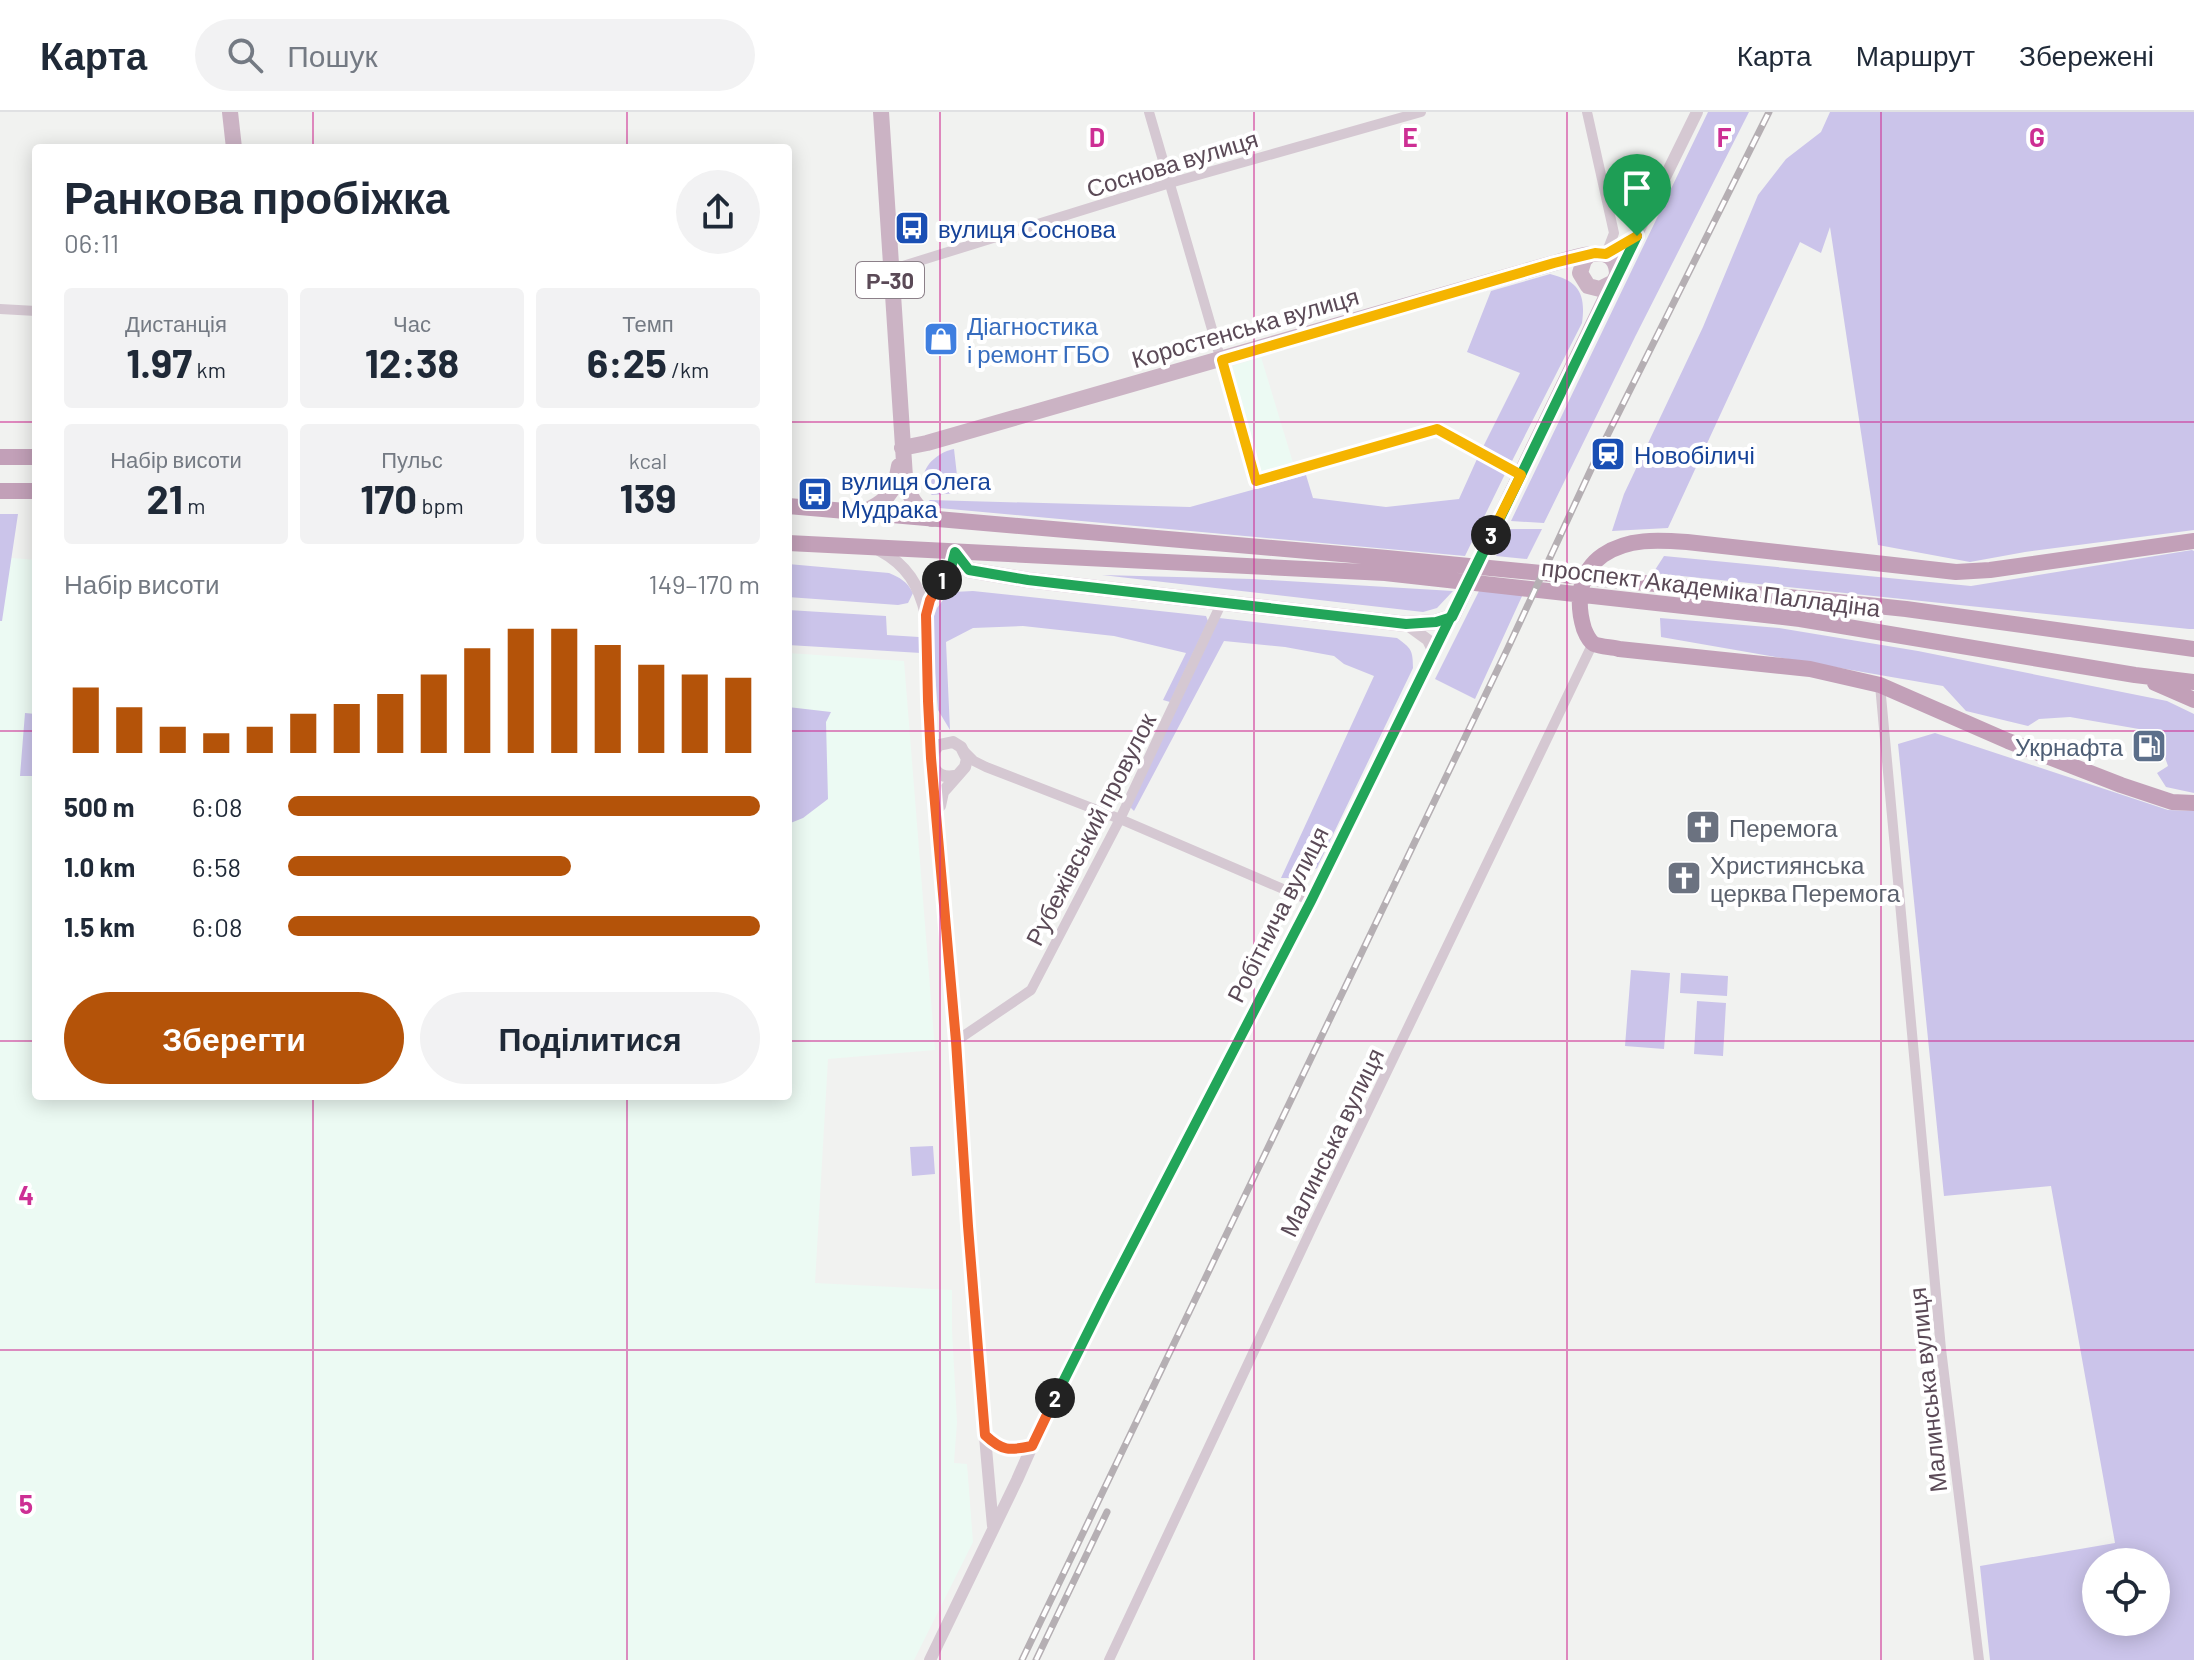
<!DOCTYPE html>
<html lang="uk">
<head>
<meta charset="utf-8">
<style>
  :root { --surface:#fff; --page:#f2f2f3; --text:#1f2937; --muted:#747a83; --line:#e0e1e3; --accent:#b45309 }
  body { margin:0; font-family:Barlow,sans-serif; background:var(--page); color:var(--text); height:100vh; display:flex; flex-direction:column; font-size:30px; white-space:nowrap }
  * { box-sizing:border-box; margin:0 }
  p { font-size:26px; color:var(--muted) }
  .icon { flex:none; width:44px; height:44px; fill:none; stroke:currentColor; stroke-width:2; stroke-linecap:round; stroke-linejoin:round }
  .map { position:relative; flex:1; overflow:hidden }
  .drawer { position:absolute; left:32px; top:32px; width:760px; height:956px; display:flex; flex-direction:column; background:var(--surface); border-radius:8px; box-shadow:0 4px 20px #0003 }
  .drawer>* { flex:none }
  .controls { position:absolute; left:2082px; top:1436px; display:grid; gap:16px }
  .controls a { display:grid; place-items:center; width:88px; height:88px; border-radius:50%; background:var(--surface); box-shadow:0 4px 20px #0003; font-size:40px }
  .pin { position:absolute; display:grid; place-items:center; width:68px; height:68px; color:#fff; margin:-82px -34px; border-radius:50% 50% 50% 0; rotate:-45deg; box-shadow:0 0 8px #0007 }
  .pin .icon { rotate:45deg }
  .km { position:absolute; width:40px; height:40px; margin:-20px; border-radius:50%; background:#222; color:#fff; font-size:22px; line-height:40px; text-align:center }
  .round { display:grid; place-items:center; flex:none; width:84px; height:84px; border-radius:42px; background:var(--page) }
  .head { display:flex; align-items:center; justify-content:space-between; height:136px; padding:0 32px }
  h1 { font-size:44px; font-weight:700; line-height:60px }
  .stats { display:grid; grid-template-columns:repeat(3,1fr); gap:12px; height:136px; padding:8px 32px }
  .stats div { display:grid; align-content:center; border-radius:8px; background:var(--page); text-align:center }
  .stats b { font-size:40px; font-weight:700 }
  .stats small { font-size:22px; font-weight:400 }
  .stats p { font-size:22px }
  .chart { height:224px; padding:16px 32px }
  .chart p { display:flex; justify-content:space-between }
  .chart svg { width:100%; height:144px; margin-top:8px; stroke:var(--accent); stroke-width:6 }
  .cta { display:flex; gap:16px; margin-top:auto; padding:16px 32px }
  .cta a { flex:1; height:92px; border-radius:48px; background:var(--accent); color:#fff; font-size:32px; font-weight:700; line-height:92px; text-align:center }
  .cta a+a { background:var(--page); color:var(--text) }
  ul { padding:0 32px; list-style:none; font-size:26px }
  li { display:grid; grid-template-columns:128px 96px 1fr; align-items:center; height:60px }
  li i { height:20px; border-radius:10px; background:var(--accent) }
  header { display:flex; align-items:center; gap:48px; box-sizing:border-box; height:112px; padding:0 40px; background:var(--surface); border-bottom:2px solid var(--line) }
  header strong { font-size:38px }
  nav { display:flex; gap:44px; margin-inline-start:auto; font-size:28px }
  .search { width:560px; height:72px; background:var(--page); display:flex; align-items:center; gap:20px; box-sizing:border-box; padding:0 28px; border-radius:44px; color:var(--muted); font-size:30px }
  .map>svg:first-child { display:block }
</style>
</head>
<body>
<header>
<strong>Карта</strong>
<div class="search"><svg class="icon" aria-label="search" viewBox="0 0 24 24"><circle cx="10" cy="10" r="6"/><path d="M15 15l6 6"/></svg>Пошук</div>
<nav><a>Карта</a><a>Маршрут</a><a>Збережені</a></nav>
</header>
<div class="map">
<svg width="2194" height="1548" viewBox="0 0 2194 1548">
  <rect width="100%" height="100%" fill="#f1f2f0"/>
  <!-- commercial -->
  <path fill="#ecfaf3" d="M1261,245L1294,354L1259,365L1229,255Z
    M0,445L36,448V984H788V541L904,549L935,938L828,947L815,1171L952,1178V1218L957,1310L954,1351L967,1352L973,1430L914,1548H0Z"/>
  <!-- green -->
  <path fill="#cbc4ea" fill-rule="evenodd" d="M1708,0H1749L1635,225L1544,411L1511,409Z
    M1830,0H2194V418L2025,440L1970,450L1878,433L1830,115L1821,141L1800,130L1668,416L1612,419L1624,382L1703,215L1758,83L1786,47L1821,20Z
    M1550,162C1579,169 1586,182 1582,211L1512,349L1483,335L1520,261L1467,240L1491,179Z
    M954,337L959,381L932,383L925,377C924,373 923,368 924,363C926,350 942,339 954,337Z
    M1477,347L1505,362L1465,444L939,396L932,393L929,388L1190,395L1306,363L1313,386L1386,395L1459,387Z
    M0,402H18L2,509H0Z
    M1509,417H1542L1527,447L1496,444Z
    M2192,438L2194,439V517H2189L1653,461L1664,444L1971,474Z
    M788,452L889,461C900,466 907,469 913,481L908,491L898,493L788,485Z
    M1102,463L1252,467L1453,479L1437,496L1423,500Z
    M973,479L1206,504L1208,509L1170,590L1163,588L1186,541L1114,524L1023,514L973,516L946,530L950,618L938,598L931,512L937,496L943,488L953,480Z
    M1479,479L1523,482L1475,587L1435,567Z
    M788,498L886,504L887,523L919,525L921,541L788,533Z
    M1219,506L1397,526C1411,536 1413,538 1413,556L1317,756L1297,766H1281L1374,564L1344,552L1334,544L1285,535L1224,529L1134,699L1130,695Z
    M1660,506L1779,516L1918,539L2167,589L2194,602V681L2166,675L2157,661L2168,654L2156,620L2070,605L2039,607L2028,614L1966,599L1943,574L1661,525Z
    M788,595L831,600L826,610L828,687L803,706L788,712Z
    M25,601L36,602V664H20Z
    M1935,621L2168,698L2194,699V1548H1990L1980,1454L2115,1431L2051,1074L1944,1084L1898,632ZM2096,1450H2156V1510H2096Z
    M1631,858L1670,861L1664,937L1625,934Z
    M1681,861L1728,864L1727,884L1680,881Z
    M1697,889L1726,891L1723,944L1694,942Z
    M933,1034L935,1062L912,1064L910,1035Z"/>
  <g fill="none" stroke-linecap="round" stroke-linejoin="round">
    <!-- minor -->
    <path stroke="#d5c8d2" stroke-width="10" d="M1149,0L1256,369L1437,317L1521,363
      M1587,0L1614,121L1606,142
      M890,158L1170,71L1421,0
      M0,197L36,199
      M1880,573L1941,1237L1979,1548
      M965,640L974,649L986,655L1120,707L1311,789
      M956,929L1031,878L1120,707L1221,492
      M985,1323C1002,1339 1009,1339 1032,1334
      M1109,1548L1315,1109L1593,531"/>
    <!-- tertiary -->
    <path stroke="#d5c8d2" stroke-width="12" d="M1617,163L1697,0
      M879,438C907,453 919,473 926,503L931,646
      M927,500C933,478 950,462 955,440
      M1406,512L1428,528L1434,540
      M932,652C956,906 969,1161 993,1414
      M940,694L943,680L965,655L967,647L961,635L953,630L939,633L934,639L932,652C937,663 944,666 955,664
      M930,1548L1017,1368L1032,1334L1105,1186L1311,789L1452,505"/>
    <!-- primary -->
    <path stroke="#cbb3c4" stroke-width="16" d="M230,0L234,36
      M881,0L905,365C908,385 916,395 932,407
      M1589,143L1584,148L1580,161L1588,174L1600,177L1614,170
      M902,336L927,331L1554,151C1576,146 1617,127 1617,163L1452,505L1436,510L1406,512L1028,468L969,458L955,440
      M861,401C885,391 895,381 899,354"/>
    <!-- trunk -->
    <path stroke="#c2a0b8" stroke-width="16" d="M0,345H36
      M0,379H36
      M788,394L1387,446L1819,488L1906,497L2194,537
      M2194,429L1990,458L1956,460L1687,430C1658,428 1628,426 1603,443C1578,460 1576,491 1584,517C1586,522 1589,529 1594,532C1601,535 1612,535 1619,537L1810,557L1880,573L2008,629L2121,673L2172,690L2194,691
      M788,431L1385,461L1800,507L2135,563L2194,570
      M2155,571L2194,588"/>
    <!-- rail casing -->
    <g stroke="#b5afb3" stroke-width="7">
      <path id="rail" d="M1022,1548L1507,538L1600,338L1769,0
        M1036,1548L1107,1400"/>
    </g>
    <!-- rail -->
    <use href="#rail" stroke="#fff" stroke-width="4" stroke-dasharray="12" stroke-linecap="butt"/>
  </g>
  <g fill="none" stroke-linecap="round" stroke-linejoin="round">
    <!-- split-1 casing -->
    <g stroke="#fff" stroke-width="16">
      <path id="split-1" d="M942,468L952,452L955,440L969,458L1028,468L1406,512L1436,510L1452,505L1637,124"/>
    </g>
    <!-- split-2 casing -->
    <g stroke="#fff" stroke-width="16">
      <path id="split-2" d="M942,468L930,488L926,503L928,589L931,646L956,929L968,1114L985,1323C1002,1339 1009,1339 1032,1334L1055,1286"/>
    </g>
    <!-- split-3 casing -->
    <g stroke="#fff" stroke-width="16">
      <path id="split-3" d="M1055,1286L1105,1186L1311,789L1491,423"/>
    </g>
    <!-- split-4 casing -->
    <g stroke="#fff" stroke-width="16">
      <path id="split-4" d="M1491,423L1521,363L1437,317L1256,369L1222,248L1554,151L1595,141L1606,142L1637,124"/>
    </g>
    <!-- split-1 -->
    <use href="#split-1" stroke="#22a559" stroke-width="10"/>
    <!-- split-2 -->
    <use href="#split-2" stroke="#f0652b" stroke-width="10"/>
    <!-- split-3 -->
    <use href="#split-3" stroke="#22a559" stroke-width="10"/>
    <!-- split-4 -->
    <use href="#split-4" stroke="#f5b400" stroke-width="10"/>
  </g>
  <!-- grid -->
  <path fill="none" stroke="#cd2f94" stroke-width="2" stroke-opacity="0.55" d="M313,0V36M627,0V36M940,0V1548M1254,0V1548M1567,0V1548M1881,0V1548M0,310H36M788,310H2194M0,619H36M788,619H2194M0,929H36M788,929H2194M313,984V1548M627,984V1548M0,1238H2194"/>
  <!-- icons -->
  <defs>
    <g id="bus-square" transform="scale(1.8)"><rect x="-9" y="-9" width="18" height="18" rx="4" fill="#1a4fb4" stroke="#fff"/><path d="M-5-6H5V4H4V6H2V4H-2V6H-4V4H-5ZM-3.5-4V0h7V-4ZM-3.5 1.2v1.5H-2V1.2ZM2 1.2v1.5H3.5V1.2Z" fill="#fff"/></g>
    <g id="shop-square" transform="scale(1.8)"><rect x="-9" y="-9" width="18" height="18" rx="4" fill="#3f7fe0" stroke="#fff"/><path d="M-5-2.5h2.3a2.7 3.5 0 0 1 5.4 0H5L5.5 6h-11ZM-1.5-2.5h3a1.5 2.3 0 0 0-3 0Z" fill="#fff"/></g>
    <g id="station-square" transform="scale(1.8)"><rect x="-9" y="-9" width="18" height="18" rx="4" fill="#1a4fb4" stroke="#fff"/><path d="M-3-6H3Q5-6 5-4V2Q5 4 3 4L4.5 6H3L1.5 4h-3L-3 6H-4.5L-3 4Q-5 4-5 2V-4Q-5-6-3-6ZM-3.5-4v3h7v-3ZM-3.5 1v1.5H-2V1ZM2 1v1.5H3.5V1Z" fill="#fff"/></g>
    <g id="fuel-square" transform="scale(1.8)"><rect x="-9" y="-9" width="18" height="18" rx="4" fill="#5c6f8a" stroke="#fff"/><path d="M-5.5-6h7V0h2V4h1.3V-2.5L3-4.5l.8-.8L6-3V5H2.5V1h-1V6h-7ZM-4.2-4.7v3.2H.2V-4.7Z" fill="#fff"/></g>
    <g id="church-square" transform="scale(1.8)"><rect x="-9" y="-9" width="18" height="18" rx="4" fill="#6b7280" stroke="#fff"/><path d="M-1.2-6h2.4v3.5h3.3v2.4h-3.3V6h-2.4V-.1h-3.3v-2.4h3.3Z" fill="#fff"/></g>
  </defs>
  <g fill-rule="evenodd">
    <use href="#bus-square" x="912" y="116"/>
    <use href="#shop-square" x="941" y="227"/>
    <use href="#station-square" x="1608" y="342"/>
    <use href="#bus-square" x="815" y="382"/>
    <use href="#fuel-square" x="2149" y="634"/>
    <use href="#church-square" x="1703" y="715"/>
    <use href="#church-square" x="1684" y="766"/>
  </g>
  <g text-anchor="middle" dominant-baseline="central" stroke-width="8" stroke-linejoin="round" paint-order="stroke">
    <!-- shield labels -->
    <rect fill="#fff" stroke="#8c8089" stroke-width="2" x="856" y="150" width="68" height="36" rx="6"/>
    <g font-size="22" font-weight="bold" fill="#5b4a57">
      <text x="890" y="168">Р-30</text>
    </g>
    <!-- street labels -->
    <g font-size="24" fill="#5b4a57" stroke="#fff">
      <text transform="translate(1172 51) rotate(-17)">Соснова вулиця</text>
      <text transform="translate(1245 215) rotate(-16)">Коростенська вулиця</text>
      <text transform="translate(1711 475) rotate(7)">проспект Академіка Палладіна</text>
      <text transform="translate(1090 717) rotate(-63)">Рубежівський провулок</text>
      <text transform="translate(1277 802) rotate(-63)">Робітнича вулиця</text>
      <text transform="translate(1331 1030) rotate(-64)">Малинська вулиця</text>
      <text transform="translate(1927 1278) rotate(-96)">Малинська вулиця</text>
    </g>
    <!-- transit labels -->
    <g font-size="24" fill="#164399" stroke="#fff" text-anchor="start">
      <text x="938" y="116">вулиця Соснова</text>
      <text x="1634" y="342">Новобіличі</text>
      <text x="841" y="368">вулиця Олега<tspan x="841" dy="28">Мудрака</tspan></text>
    </g>
    <!-- shop labels -->
    <g font-size="24" fill="#366cbe" stroke="#fff" text-anchor="start">
      <text x="967" y="213">Діагностика<tspan x="967" dy="28">і ремонт ГБО</tspan></text>
    </g>
    <!-- service labels -->
    <g font-size="24" fill="#4e5e75" stroke="#fff" text-anchor="end">
      <text x="2123" y="634">Укрнафта</text>
    </g>
    <!-- worship labels -->
    <g font-size="24" fill="#5b616d" stroke="#fff" text-anchor="start">
      <text x="1729" y="715">Перемога</text>
      <text x="1710" y="752">Християнська<tspan x="1710" dy="28">церква Перемога</tspan></text>
    </g>
  </g>
  <g font-size="26" text-anchor="middle" font-weight="bold" fill="#cd2f94" stroke="#fff" stroke-width="8" stroke-linejoin="round" paint-order="stroke">
    <text x="1097" y="35">D</text>
    <text x="1410" y="35">E</text>
    <text x="1724" y="35">F</text>
    <text x="2037" y="35">G</text>
    <text x="26" y="1093">4</text>
    <text x="26" y="1402">5</text>
  </g>
</svg>
<div class="controls">
<a><svg class="icon" aria-label="locate" viewBox="0 0 24 24"><circle cx="12" cy="12" r="6"/><path d="M12 2v4M12 18v4M2 12h4M18 12h4"/></svg></a>
</div>
<div class="pin" style="left:1637px;top:124px;background:#1e9e55"><svg class="icon" aria-label="arrive" viewBox="0 0 24 24"><path d="M6 21V4h12l-3 4 3 4H6"/></svg></div>
<b class="km" style="left:942px;top:468px">1</b>
<b class="km" style="left:1055px;top:1286px">2</b>
<b class="km" style="left:1491px;top:423px">3</b>
<section class="drawer">
<div class="head"><div><h1>Ранкова пробіжка</h1><p>06:11</p></div><a class="round"><svg class="icon" aria-label="share" viewBox="0 0 24 24"><path d="M12 15V3M7 8l5-5 5 5M5 13v7h14v-7"/></svg></a></div>
<div class="stats">
<div><p>Дистанція</p><b>1.97<small> km</small></b></div>
<div><p>Час</p><b>12:38</b></div>
<div><p>Темп</p><b>6:25<small> /km</small></b></div>
</div>
<div class="stats">
<div><p>Набір висоти</p><b>21<small> m</small></b></div>
<div><p>Пульс</p><b>170<small> bpm</small></b></div>
<div><p>kcal</p><b>139</b></div>
</div>
<div class="chart"><p><span>Набір висоти</span>149–170 m</p>
<svg viewBox="0 0 160 44" preserveAspectRatio="none"><path d="M5 44V24M15 44V30M25 44V36M35 44V38M45 44V36M55 44V32M65 44V29M75 44V26M85 44V20M95 44V12M105 44V6M115 44V6M125 44V11M135 44V17M145 44V20M155 44V21"/></svg>
</div>
<ul>
<li><b>500 m</b>6:08<i style="width:100%"></i></li>
<li><b>1.0 km</b>6:58<i style="width:60%"></i></li>
<li><b>1.5 km</b>6:08<i style="width:100%"></i></li>
</ul>
<div class="cta"><a>Зберегти</a><a>Поділитися</a></div>
</section>
</div>
</body>
</html>
